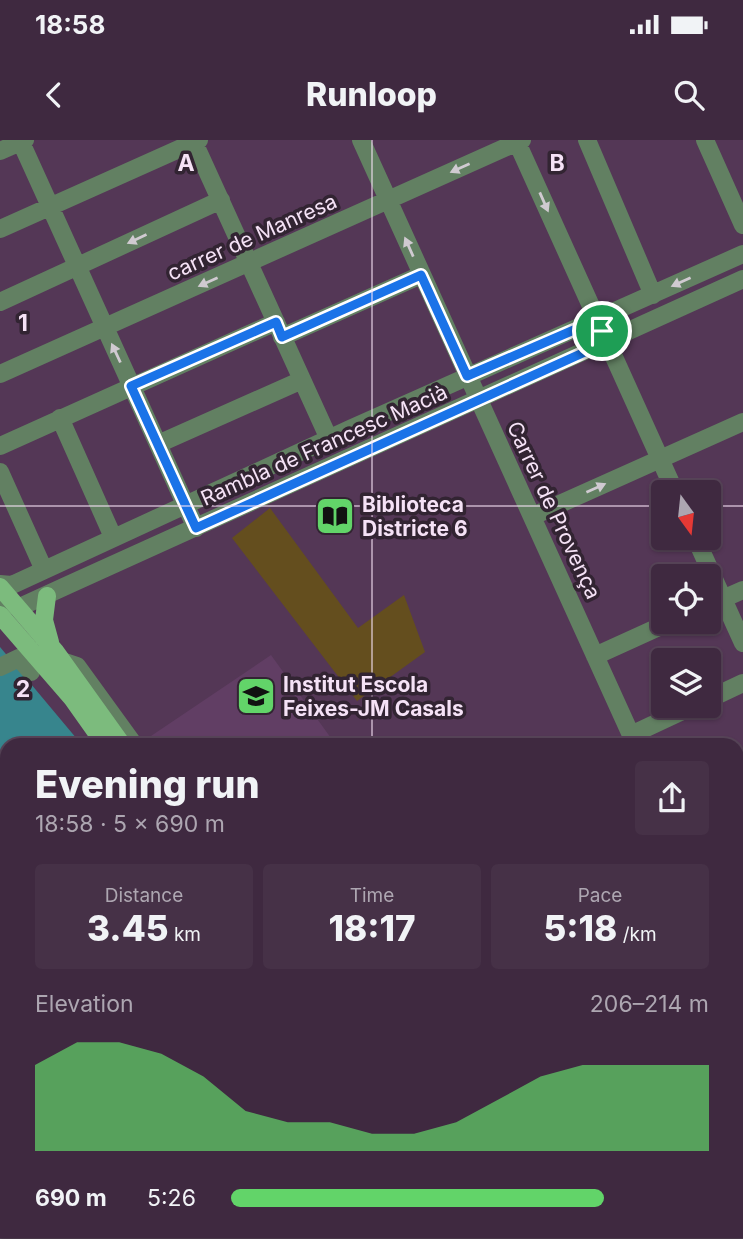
<!DOCTYPE html>
<html lang="en">
<head>
<meta charset="utf-8">
<style>
  :root { --surface:#3f2940; --page:#463147; --text:#f1f3f6; --muted:#ada6b1; --line:#584559; --accent:#62d469 }
  body { margin:0; font-family:Inter,sans-serif; background:var(--page); color:var(--text); height:100vh; display:flex; flex-direction:column; font-size:26px; white-space:nowrap }
  * { box-sizing:border-box; margin:0 }
  p { font-size:23px; color:var(--muted) }
  .icon { flex:none; width:38px; height:38px; fill:none; stroke:currentColor; stroke-width:2; stroke-linecap:round; stroke-linejoin:round }
  .map { position:relative; flex:1; overflow:hidden }
  .sheet { position:absolute; left:0px; top:598px; width:744px; height:500px; display:flex; flex-direction:column; background:var(--surface); border-radius:21px 21px 0 0; box-shadow:0 2px 5px #0004,0 0 0 2px var(--line) }
  .sheet>* { flex:none }
  .needle { width:46px; rotate:165deg }
  .tools { position:absolute; left:651px; top:340px; display:grid; gap:14px }
  .tools a { display:grid; place-items:center; width:70px; height:70px; border-radius:7px; background:var(--surface); box-shadow:0 2px 5px #0004,0 0 0 2px var(--line); font-size:35px }
  .pin { position:absolute; display:grid; place-items:center; width:60px; height:60px; color:#fff; margin:-30px; border:4px solid #fff; border-radius:50%; box-shadow:0 2px 7px #0007 }
  .round { display:grid; place-items:center; flex:none; width:74px; height:74px; border-radius:7px; background:var(--page) }
  .headline { display:flex; align-items:center; justify-content:space-between; height:119px; padding:0 35px }
  h1 { font-size:38px; font-weight:800; line-height:52px }
  .metrics { display:grid; grid-template-columns:repeat(3,1fr); gap:10px; height:119px; padding:7px 35px }
  .metrics div { display:grid; align-content:center; border-radius:7px; background:var(--page); text-align:center }
  .metrics b { font-size:35px; font-weight:800 }
  .metrics small { font-size:19px; font-weight:400 }
  .metrics p { font-size:19px }
  .chart { height:196px; padding:14px 35px }
  .chart p { display:flex; justify-content:space-between }
  .chart svg { width:100%; height:126px; margin-top:7px; fill:var(--accent); opacity:.7 }
  ul { padding:0 35px; list-style:none; font-size:23px }
  li { display:grid; grid-template-columns:112px 84px 1fr; align-items:center; height:52px }
  li i { height:18px; border-radius:9px; background:var(--accent) }
  .status { display:flex; justify-content:space-between; align-items:center; height:49px; padding:0 35px; background:var(--surface); direction:ltr }
  .status svg { height:19px; fill:currentColor }
  header { display:flex; justify-content:space-between; align-items:center; height:91px; padding:0 35px; background:var(--surface); font-size:32px; font-weight:800 }
  .map>svg:first-child { display:block }
</style>
</head>
<body>
<div class="status"><b>18:58</b><svg viewBox="0 0 49 12"><path d="M0 12V9h3v3zM5 12V6h3v6zM10 12V3h3v9zM15 12V0h3v12zM26 1h20v11H26zM47 4h2v5h-2z"/></svg></div>
<header><svg class="icon" aria-label="back" viewBox="0 0 24 24"><path d="M15 5l-7 7 7 7"/></svg>Runloop<svg class="icon" aria-label="search" viewBox="0 0 24 24"><circle cx="10" cy="10" r="6"/><path d="M15 15l6 6"/></svg></header>
<div class="map">
<svg width="743" height="1099" viewBox="0 0 743 1099">
  <rect width="100%" height="100%" fill="#543756"/>
  <!-- built -->
  <path fill="#613e64" d="M271,515L336,605H158L151,596Z
    M743,868V1099H360L356,1092H737V870Z
    M42,1092H260L263,1099H26Z"/>
  <!-- green -->
  <path fill="#644e1e" d="M270,368L358,488L404,455L425,512L357,561L232,398Z"/>
  <!-- water -->
  <path fill="#37858d" d="M0,507L82,605L7,606V635L0,625Z
    M260,1092H356L360,1099H263Z"/>
  <g fill="none" stroke-linecap="round" stroke-linejoin="round">
    <!-- minor -->
    <path stroke="#628062" stroke-width="18" d="M20,0L196,388
      M193,0L329,299
      M361,0L636,606
      M516,0L675,352
      M587,0L653,155
      M705,0L743,85
      M0,11L25,0
      M0,89L199,0
      M0,162L221,60
      M282,197L421,135
      M0,234L522,0
      M60,278L113,397
      M158,304L302,240
      M0,306L276,182
      M0,332L44,430
      M533,376L743,282
      M695,397L743,503
      M0,444L12,445L350,289L743,114
      M6,463L20,467L68,445L743,139
      M709,465L743,450
      M595,516L672,481
      M62,521L77,526L135,606
      M0,527L19,518L31,532
      M709,559L743,543
      M631,595L695,565
      M737,639L743,637
      M737,826L743,842
      M0,840L7,817
      M0,986L7,989
      M737,1029L743,1027
      M0,1043L7,1019
      M386,1092L389,1099
      M4,1099L18,1092
      M524,1099L546,1092"/>
    <!-- major -->
    <path stroke="#7cbb7d" stroke-width="18" d="M0,447L55,511L123,606
      M47,456L44,480L50,502
      M0,475L72,558L106,606
      M0,661L7,670
      M0,684L7,694
      M0,705L7,714
      M737,816L743,814
      M737,863L743,861
      M221,1092L224,1099
      M377,1092L379,1099
      M397,1092L399,1099"/>
  </g>
  <!-- one-way arrows -->
  <defs><path id="oneway-solid" d="M-6-.8H1V-3.2L6.5 0L1 3.2V.8H-6Z" transform="scale(1.75)"/></defs>
  <g fill="#d0cad1">
    <use href="#oneway-solid" transform="translate(460 28) rotate(156)"/>
    <use href="#oneway-solid" transform="translate(544 62) rotate(66)"/>
    <use href="#oneway-solid" transform="translate(137 99) rotate(155)"/>
    <use href="#oneway-solid" transform="translate(409 107) rotate(-114)"/>
    <use href="#oneway-solid" transform="translate(208 142) rotate(156)"/>
    <use href="#oneway-solid" transform="translate(681 142) rotate(156)"/>
    <use href="#oneway-solid" transform="translate(116 213) rotate(-115)"/>
    <use href="#oneway-solid" transform="translate(596 348) rotate(-24)"/>
  </g>
  <g fill="none" stroke-linecap="round" stroke-linejoin="round">
    <!-- route casing -->
    <g stroke="#fff" stroke-width="14">
      <path id="route" d="M421,135L467,236L597,180L607,202L196,388L131,246L276,182L282,197Z"/>
    </g>
    <!-- route -->
    <use href="#route" stroke="#1a73e8" stroke-width="9"/>
  </g>
  <!-- grid -->
  <path fill="none" stroke="#f5e2f6" stroke-width="2" stroke-opacity="0.55" d="M372,0V606M0,366H663M709,366H743M0,733H7M737,733H743M372,1092V1099"/>
  <!-- icons -->
  <defs>
    <g id="library-square" transform="scale(2.0125)"><rect x="-9" y="-9" width="18" height="18" rx="4" fill="#62d469" stroke="#322432"/><path d="M-6-4Q-3-5.5-.7-3.5V5Q-3 3-6 4ZM6-4Q3-5.5 .7-3.5V5Q3 3 6 4Z" fill="#111"/></g>
    <g id="school-square" transform="scale(2.0125)"><rect x="-9" y="-9" width="18" height="18" rx="4" fill="#62d469" stroke="#322432"/><path d="M0-5L7-2L0 1L-7-2ZM-4 1L0 2.5L4 1V4Q0 6-4 4Z" fill="#111"/></g>
  </defs>
  <g fill-rule="evenodd">
    <use href="#library-square" x="335" y="376"/>
    <use href="#school-square" x="256" y="556"/>
  </g>
  <g text-anchor="middle" dominant-baseline="central" stroke-width="7" stroke-linejoin="round" paint-order="stroke">
    <!-- street labels -->
    <g font-size="21" fill="#f5e2f6" stroke="#322432">
      <text transform="translate(252 97) rotate(-24)">carrer de Manresa</text>
      <text transform="translate(324 305) rotate(-24)">Rambla de Francesc Macià</text>
      <text transform="translate(554 370) rotate(65)">Carrer de Provença</text>
    </g>
    <!-- poi labels -->
    <g font-size="21" font-weight="bold" fill="#f5e2f6" stroke="#322432" text-anchor="start">
      <text x="362" y="364">Biblioteca<tspan x="362" dy="24">Districte 6</tspan></text>
      <text x="283" y="544">Institut Escola<tspan x="283" dy="24">Feixes-JM Casals</tspan></text>
    </g>
  </g>
  <g font-size="23" text-anchor="middle" font-weight="bold" fill="#f5e2f6" stroke="#322432" stroke-width="7" stroke-linejoin="round" paint-order="stroke">
    <text x="186" y="31">A</text>
    <text x="557" y="31">B</text>
    <text x="23" y="191">1</text>
    <text x="23" y="557">2</text>
  </g>
</svg>
<div class="tools">
<a><svg class="needle" viewBox="-14 -14 28 28"><path d="M0-13l5 13h-10z" fill="#e53935"/><path d="M0 13l5-13h-10z" fill="#ada6b1"/></svg></a>
<a><svg class="icon" aria-label="locate" viewBox="0 0 24 24"><circle cx="12" cy="12" r="6"/><path d="M12 2v4M12 18v4M2 12h4M18 12h4"/></svg></a>
<a><svg class="icon" aria-label="layers" viewBox="0 0 24 24"><path d="M12 4l9 5-9 5-9-5zM3 14l9 5 9-5"/></svg></a>
</div>
<div class="pin" style="left:602px;top:191px;background:#1e9e55"><svg class="icon" aria-label="arrive" viewBox="0 0 24 24"><path d="M6 21V4h12l-3 4 3 4H6"/></svg></div>
<section class="sheet">
<div class="headline"><div><h1>Evening run</h1><p>18:58 · 5 × 690 m</p></div><a class="round"><svg class="icon" aria-label="share" viewBox="0 0 24 24"><path d="M12 15V3M7 8l5-5 5 5M5 13v7h14v-7"/></svg></a></div>
<div class="metrics">
<div><p>Distance</p><b>3.45<small> km</small></b></div>
<div><p>Time</p><b>18:17</b></div>
<div><p>Pace</p><b>5:18<small> /km</small></b></div>
</div>
<div class="chart"><p><span>Elevation</span>206–214 m</p>
<svg viewBox="0 0 160 44" preserveAspectRatio="none"><path d="M0 44V14L10 6L20 6L30 10L40 18L50 30L60 34L70 34L80 38L90 38L100 34L110 26L120 18L130 14L140 14L150 14L160 14V44z"/></svg>
</div>
<ul>
<li><b>690 m</b>5:26<i style="width:78%"></i></li>
</ul>
</section>
</div>
</body>
</html>
